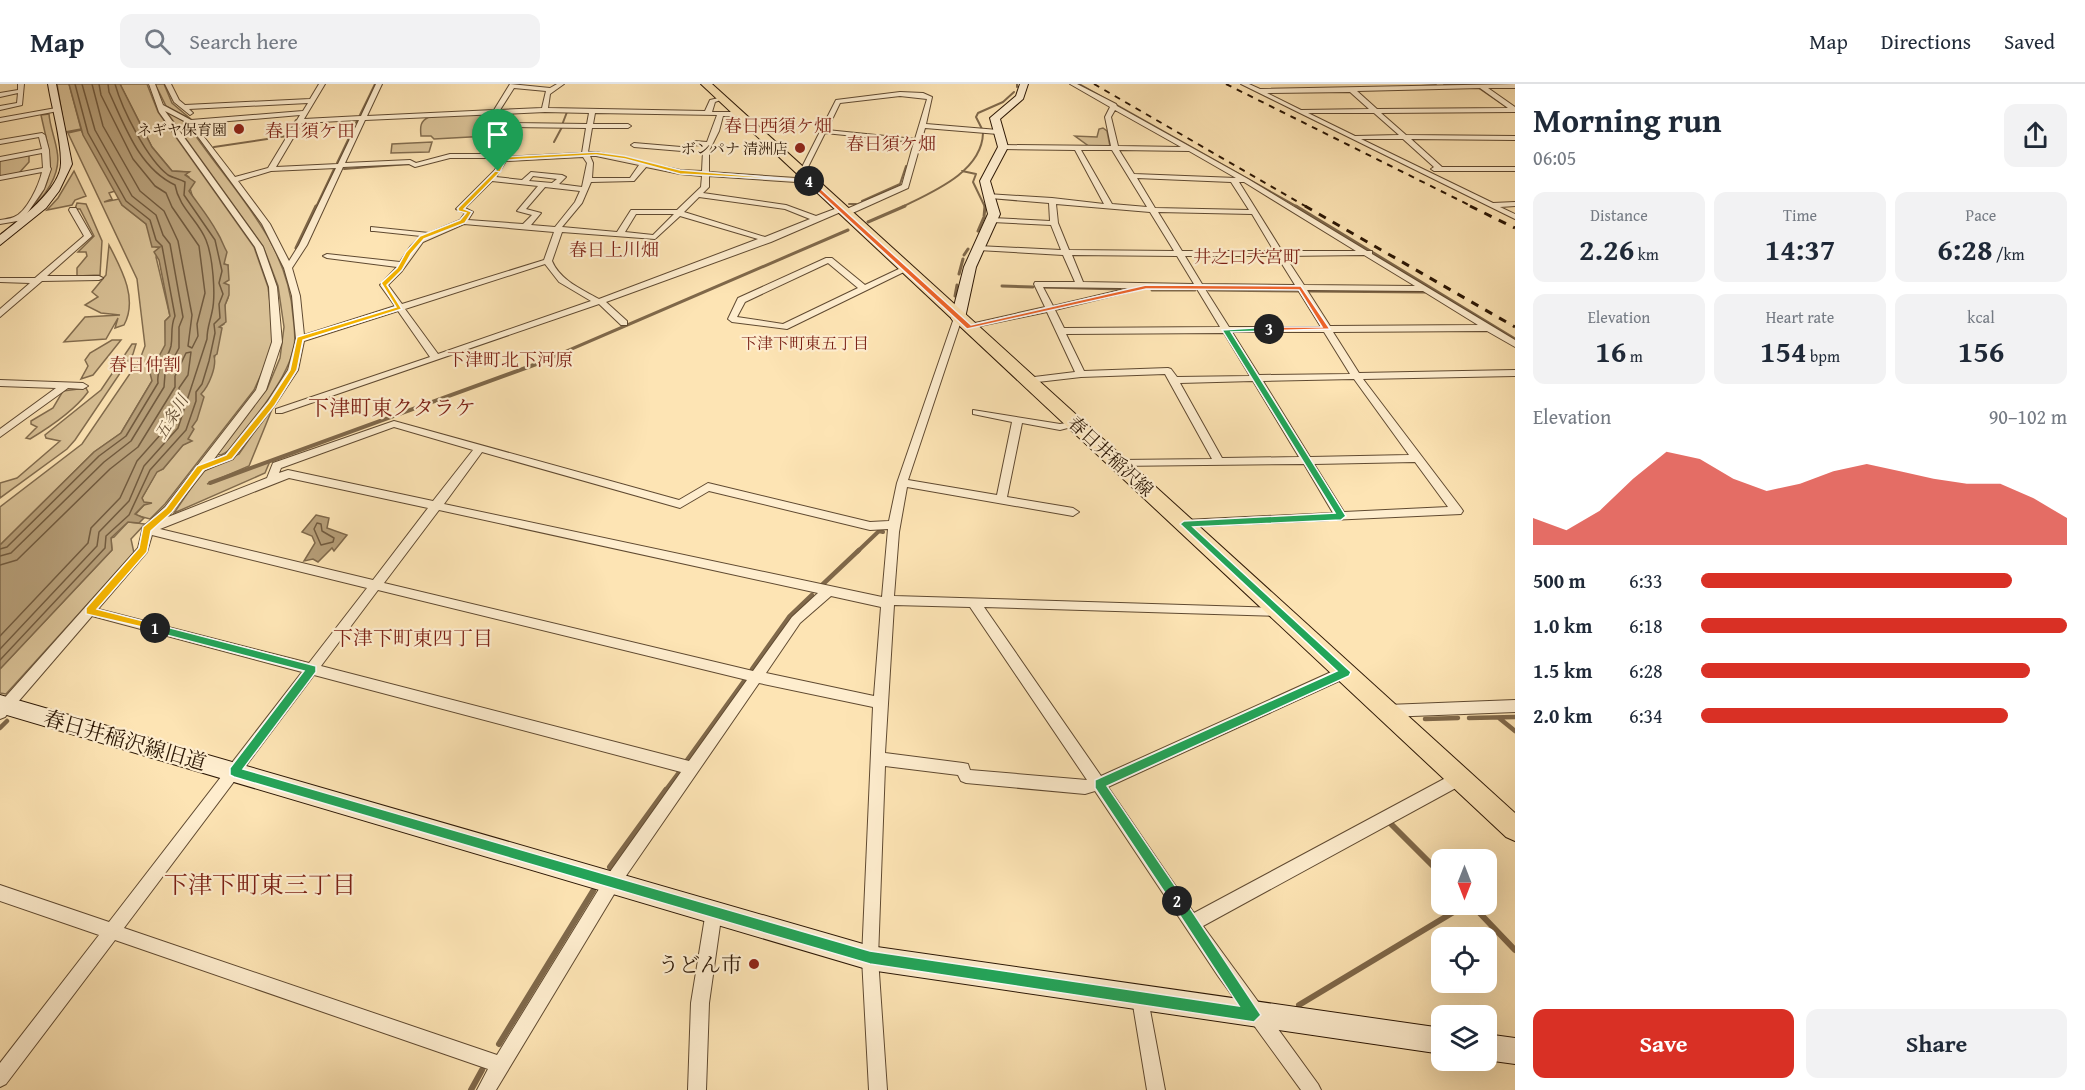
<!DOCTYPE html>
<html lang="en">
<head>
<meta charset="utf-8">
<style>
  :root { --surface:#fff; --page:#f2f2f3; --text:#1f2937; --muted:#747a83; --line:#e0e1e3; --accent:#d93025 }
  body { margin:0; font-family:"Gentium Book Plus","Noto Serif JP",serif; background:var(--page); color:var(--text); height:100vh; display:flex; flex-direction:column; font-size:22px; white-space:nowrap }
  * { box-sizing:border-box; margin:0 }
  p { font-size:20px; color:var(--muted) }
  .icon { flex:none; width:33px; height:33px; fill:none; stroke:currentColor; stroke-width:2; stroke-linecap:round; stroke-linejoin:round }
  .map { position:relative; flex:1; overflow:hidden }
  .drawer { display:flex; flex-direction:column; background:var(--surface); width:570px }
  .drawer>* { flex:none }
  .needle { width:39px; rotate:180deg }
  .buttons { position:absolute; left:1431px; top:765px; display:grid; gap:12px }
  .buttons a { display:grid; place-items:center; width:66px; height:66px; border-radius:12px; background:var(--surface); box-shadow:0 6px 24px #0002; font-size:30px }
  .pin { position:absolute; display:grid; place-items:center; width:51px; height:51px; color:#fff; margin:-62px -26px; border-radius:50% 50% 50% 0; rotate:-45deg; box-shadow:0 0 6px #0007 }
  .pin .icon { rotate:45deg }
  .km { position:absolute; width:30px; height:30px; margin:-15px; border-radius:50%; background:#222; color:#fff; font-size:16px; line-height:30px; text-align:center }
  .round { display:grid; place-items:center; flex:none; width:63px; height:63px; border-radius:12px; background:var(--page) }
  .headline { display:flex; align-items:center; justify-content:space-between; height:102px; padding:0 18px }
  h1 { font-size:33px; font-weight:800; line-height:45px }
  .metrics { display:grid; grid-template-columns:repeat(3,1fr); gap:9px; height:102px; padding:6px 18px }
  .metrics div { display:grid; align-content:center; border-radius:12px; background:var(--page); text-align:center }
  .metrics b { font-size:30px; font-weight:800 }
  .metrics small { font-size:16px; font-weight:400 }
  .metrics p { font-size:16px }
  .chart { height:168px; padding:12px 18px }
  .chart p { display:flex; justify-content:space-between }
  .chart svg { width:100%; height:108px; margin-top:6px; fill:var(--accent); opacity:.7 }
  .action { display:flex; gap:12px; margin-top:auto; padding:12px 18px }
  .action a { flex:1; height:69px; border-radius:12px; background:var(--accent); color:#fff; font-size:24px; font-weight:800; line-height:69px; text-align:center }
  .action a+a { background:var(--page); color:var(--text) }
  ul { padding:0 18px; list-style:none; font-size:20px }
  li { display:grid; grid-template-columns:96px 72px 1fr; align-items:center; height:45px }
  li i { height:15px; border-radius:8px; background:var(--accent) }
  header { display:flex; align-items:center; gap:36px; box-sizing:border-box; height:84px; padding:0 30px; background:var(--surface); border-bottom:2px solid var(--line) }
  header strong { font-size:28px }
  nav { display:flex; gap:33px; margin-inline-start:auto; font-size:21px }
  .search { width:420px; height:54px; background:var(--page); display:flex; align-items:center; gap:15px; box-sizing:border-box; padding:0 21px; border-radius:12px; color:var(--muted); font-size:22px }
  main { display:flex; flex:1; min-height:0 }
  .map>svg:first-child { display:block }
</style>
</head>
<body>
<header>
<strong>Map</strong>
<div class="search"><svg class="icon" aria-label="search" viewBox="0 0 24 24"><circle cx="10" cy="10" r="6"/><path d="M15 15l6 6"/></svg>Search here</div>
<nav><a>Map</a><a>Directions</a><a>Saved</a></nav>
</header>
<main>
<div class="map">
<svg width="1515" height="1006" viewBox="0 0 1515 1006">
  <rect width="100%" height="100%" fill="#fde4b4"/>
  <filter id="stains"><feTurbulence type="fractalNoise" baseFrequency=".00333" numOctaves="4"/><feColorMatrix values="0 0 0 0 .2 0 0 0 0 .09 0 0 0 0 .02 0 0 0 .5 -.17"/></filter>
  <radialGradient id="worn" r=".72"><stop offset=".6" stop-color="#630" stop-opacity="0"/><stop offset="1" stop-color="#630" stop-opacity=".3"/></radialGradient>
  <!-- green -->
  <path fill="#d9c196" stroke="#826c4e" stroke-width="1.5" d="M57,0H69L81,45L65,48Z
    M120,0H147L158,28L254,163L268,203L273,243L272,266L254,306L165,420L150,435L135,431L144,421L142,414L157,387L163,385L183,361L191,357L187,355C193,340 196,324 201,310C210,286 219,269 219,243L224,240L225,221L228,214L224,199L228,181L224,180C222,148 188,125 189,93L185,90L189,88L172,87L152,63Z
    M155,0H164L172,19L192,36L166,22Z
    M495,27L514,28L509,39L494,41L488,52L434,55L431,52H421C420,43 420,37 429,33Z
    M171,29L187,39C227,101 288,154 293,232C294,242 296,254 294,263C290,283 276,304 265,320C252,337 240,363 221,371L215,370L267,305L280,274L284,243L278,202L263,162L168,30Z
    M49,30C50,43 55,54 57,67C62,90 44,114 28,128C60,93 50,73 41,31Z
    M1103,44L1107,47L1110,62L1090,63L1075,52L1097,53L1099,45Z
    M81,46L115,107L109,109L112,115L104,118L119,115L122,121L146,140L156,163H160L156,173L170,232L165,237L166,261L152,297L121,349L94,368L0,461V423L82,360L140,275L145,262L137,195L68,49Z
    M432,58L429,68L391,69L392,60Z
    M29,70V78L19,89L0,93V76Z
    M74,87L86,112L75,116L72,121L47,126L58,114Z
    M77,119L86,120L102,157L100,191L77,192V184L87,172L86,168H78L94,152L80,125H75Z
    M109,161C122,186 138,215 124,241L115,244L118,234L106,255L64,258L85,233L120,231L101,229L85,221L98,213L92,208L106,191Z
    M112,256H121L93,291L81,295L88,282L85,276L90,269Z
    M132,260H136L133,270L75,356L67,365L0,414V399L17,394L60,357L46,354L45,351L101,306Z
    M86,304L88,308C74,327 50,343 30,355L26,354L37,343L31,340V337L53,324L63,307Z
    M275,318L249,382L207,400L270,377L265,389L174,429L202,388L239,370Z
    M128,438L145,440L131,455L134,469L6,610L0,609V585L112,466L111,454L114,453Z"/>
  <!-- water -->
  <path fill="#b69e78" stroke="#7f684a" stroke-width="1.5" d="M69,0H120L152,63L172,87L189,88L185,91L195,98L189,107C198,120 209,133 217,148C222,156 223,161 227,168L224,180L228,181L229,196L224,199L229,201V211L225,221L226,238L219,243L222,244L217,270L214,272C217,282 209,302 201,310L204,313L197,336L192,343L194,345L188,355L192,357L183,361L163,385L157,388L142,414L144,418L152,419L144,421L135,430L144,434L139,439L128,438L111,454L112,466L0,585V461L94,368L121,349L152,297L150,289L165,261V237L170,232L159,176L154,168L160,163H152L146,140L122,121L83,51Z
    M316,431L329,434L327,444L347,451L334,467L332,464L318,478L313,475L304,477L315,459L312,452L302,448Z"/>
  <g fill="none" stroke-linecap="round" stroke-linejoin="round">
    <!-- shore -->
    <path stroke="#715a3e" stroke-width="1.5" d="M92,0L103,42L140,107L164,127L178,157L192,231L188,262L192,264L198,252L197,240L205,209L199,162L172,123L166,109L155,102L133,75L101,11L99,0
      M317,439L321,440L322,447L334,454L333,458L321,461L314,445Z
      M0,465L7,463L99,372L126,352L158,299C156,283 168,276 171,262C173,251 170,243 175,232L162,162L156,156L150,136L126,117L88,49L75,0
      M0,472L11,469L104,378L131,357L164,303L165,290L179,264V243L183,233L170,160L163,151L156,131L132,112L95,46L82,0
      M0,481L17,476L110,385L138,363L175,303V292L186,269L191,268L188,291L179,304V317L169,341L137,377L120,414L91,444L88,459L0,552
      M0,565L97,462L99,448L129,417L144,382L178,344L207,255C207,244 210,238 212,228C216,212 213,173 206,156C198,136 179,124 175,101C139,84 125,42 109,8L108,0
      M0,576L105,464L106,452L129,431L150,386L186,346L196,317V308L202,300L209,277L215,249L214,240L220,234L219,220L223,210L219,199L222,187L215,156L184,111L185,98C180,95 173,94 168,91C147,75 122,25 115,0"/>
    <!-- stream-far4 -->
    <path stroke="#7f684a" stroke-width="2" d="M1017,0V3
      M1079,0L1298,123
      M1444,1H1474
      M1421,2L1436,1
      M1479,4L1508,24
      M1493,4H1515
      M359,33L375,0
      M562,41L567,28H563
      M983,47L976,33L978,29L1003,18L1014,8
      M554,58L562,43
      M214,63L287,52L296,36
      M337,79L357,37
      M344,85L409,80
      M962,87L976,90L973,98L985,123
      M862,117L900,100L906,82
      M849,120H856
      M316,123L334,85
      M902,123C932,108 982,88 983,49"/>
    <!-- stream-far3 -->
    <path stroke="#7f684a" stroke-width="3" d="M1296,122L1515,255
      M868,138L905,122
      M978,147L984,133L985,122
      M296,164L316,122
      M964,171L968,165
      M959,190L963,175
      M1002,202L1033,203
      M1043,203L1121,205
      M1152,206H1195
      M1209,206L1299,207
      M1309,207L1425,208
      M955,212L957,201
      M546,276L848,146"/>
    <!-- stream-far2 -->
    <path stroke="#7f684a" stroke-width="4" d="M210,399L550,275
      M857,468L879,447L883,448"/>
    <!-- stream-far1 -->
    <path stroke="#7f684a" stroke-width="4.5" d="M822,501L859,466
      M752,585L789,533L812,511
      M1469,634L1515,633
      M1499,634L1515,647
      M1425,635L1458,634
      M0,644L7,637
      M687,676L744,597
      M665,707L680,687"/>
    <!-- stream -->
    <path stroke="#7f684a" stroke-width="6" d="M1391,740L1442,791
      M610,783L666,706
      M1471,820L1515,866
      M1299,921L1467,820
      M499,960L593,807
      M471,1006L482,986"/>
    <!-- street casing -->
    <g stroke="#604a31" stroke-width="2">
      <path id="street" d="M18,0H24L22,21L0,26V22L17,19L18,9L0,13V9L18,6Z
        M149,0H155L163,21L191,36L303,27L308,19L189,25L193,29L190,31L174,18L165,0H171L179,16L185,21L310,15L319,0H325L304,35L361,32L376,0H382L367,32L494,26L510,0L550,4L557,0H564L550,10L548,24L705,27L710,16L723,13V15L715,18L712,28H738L741,30L738,32H723L719,47L709,67V88L811,95L815,97L811,99L709,92V103L703,109L786,121L816,132L840,123L844,125L843,127L771,158L606,218L627,237V241H621L599,220L282,329H276V325L430,273L398,227L304,257L298,286L275,321L233,375L205,386L168,433L267,394L273,379L394,337L679,416L708,399L870,438L889,437L897,399L954,234L961,232L962,234L908,396L997,411L1012,338L973,330V326L1060,340L1079,337V341L1060,346L1022,339L1007,413L1073,424L1079,428L1073,432L907,403L899,448L894,512L1282,524L1284,527L1282,530L1278,532L984,523L1101,692L1340,584L1345,583L1350,584L1352,588L1350,592L1108,703L1194,829L1455,689L1460,687L1465,689L1467,694L1465,699L1203,842L1318,1000L1321,1006H1301L1218,892L1095,707L1085,710L966,699L961,697L958,691L885,682L878,874L887,1006H869L862,874L873,623L759,599L619,802L496,1006H477L488,985L115,856L6,1000L0,1003V979L99,851L0,817V801L109,838L302,588L92,532L5,633L0,635V619L138,464L143,443L165,423L256,306L272,258L269,203L255,163L159,28ZM514,4L546,7L542,24L500,26ZM165,27L188,39L262,140L284,184L292,212L296,255L288,286L268,317L225,371L214,375L266,306L282,258L277,203L263,163ZM545,28L589,29L587,40L514,39L516,35L511,34L508,39L496,40L484,70H450L416,79L410,76L345,79L365,36ZM595,29L717,31L707,58L694,57L681,63L634,59L631,61L634,63L682,67L695,61L705,62L703,67L702,87L680,86L596,68H588L592,44H628L631,42L628,40H593ZM300,31L268,84L235,93L194,40ZM359,36L338,80L276,83L302,39ZM501,43H510L586,44L582,69L505,73L491,70ZM590,72H596L639,81L630,94H592L593,79ZM583,73L587,79L582,103L559,100L566,93L562,91L531,88L522,96L496,93L506,77ZM450,74H497L500,76L495,86L456,125L465,129L460,136L429,149L371,143V147H374L421,152L410,163L400,178L327,170L323,172L327,174L397,183L380,201L395,222L304,251L300,212L292,184L307,161L343,83L409,80L415,83ZM646,83L680,90L702,92L701,103L677,126H631L617,148L562,143L582,119L591,98L634,97ZM336,84L299,161L289,177L270,140L238,97L271,87ZM533,92L557,95L552,99L529,97ZM492,97L538,102L517,127L532,131L523,140L468,136L473,128L465,124ZM545,103L580,107L575,118L555,143L531,141L541,129L526,125ZM699,113L785,125L810,135L765,153L684,128ZM636,130H674L653,151L625,148ZM680,132L758,155L599,215C581,205 560,196 552,177L562,148L655,155ZM464,140L554,148L544,176L402,220L388,201L402,187L423,158ZM545,180L559,198L591,217L438,270L405,225ZM394,343L473,366L433,417L288,386L279,389L281,384ZM482,368L680,424L709,407L870,446L888,445L882,513L444,420ZM289,394L428,424L373,496L160,445ZM439,426L818,509L792,533L753,587L384,499ZM152,451L367,504L309,579L98,525L147,468ZM378,506L747,596L689,677L321,582ZM831,512L881,523L874,612L766,589L800,539ZM894,521L970,523L1087,696L970,686L968,680L963,679L885,669ZM314,591L681,688L607,792L497,971L124,844Z
        M1070,0H1077L1116,20L1117,22L1248,95L1367,167H1372V170L1515,256V263L1487,247L1333,248L1359,289L1515,286V292L1363,295L1461,424L1463,427L1461,430L1180,443L1178,440L1184,436L1333,429L1304,380L1115,382L1114,380L1119,376L1212,375L1165,290L1081,293L1029,299L1026,298V294L1075,288L1047,228L966,245V241L1045,223L1034,200L1035,198H1075L1063,171L978,166L974,164L978,162L1061,166L1051,141L992,138L988,136L992,134L1050,137L1049,119L990,114H987V110L1052,114L1104,120L1075,66L1003,65L1000,63L1003,61L1111,62L1105,33L1110,23ZM1115,26L1181,63L1118,62L1111,33ZM1081,66H1112L1147,123L1112,120ZM1119,66L1189,67L1236,94L1134,90ZM1137,94L1231,98L1249,126L1155,124ZM1239,98H1244L1356,167H1282ZM1056,120L1150,128L1174,167L1069,166L1058,139ZM1158,128L1252,130L1274,167H1182ZM1072,171L1177,172L1194,200L1083,198ZM1364,171L1415,202L1304,201L1285,172ZM1185,172H1277L1295,201L1202,200ZM1043,203L1197,205L1220,243L1064,244L1055,226L1133,207L1129,204L1053,222ZM1205,205L1298,206L1321,243H1229ZM1307,206L1423,207L1478,241L1330,242ZM1232,248H1324L1350,290L1259,291ZM1224,249L1250,292L1177,293L1171,285L1168,284L1084,287L1066,250ZM1354,295L1409,371L1310,373L1263,297ZM1253,297L1299,373L1222,374L1180,299ZM1415,378L1448,423L1344,428L1314,380Z
        M1241,0H1249L1260,5L1515,0V4H1488L1515,23V28L1381,29L1406,51L1515,52V56L1411,55L1442,83H1515V87H1434L1431,85L1434,83L1403,55H1361L1493,119L1515,118V122L1500,123L1515,130V135ZM1480,4L1508,24L1377,25L1357,7ZM1350,8L1369,25L1301,26L1267,9ZM1308,29H1374L1399,51L1355,52Z
        M900,8L923,9L932,13L926,40L998,46L1001,48L998,50L925,44L908,104L848,131H842V127L902,101L914,58L825,49L805,89L802,91L799,89L836,16ZM900,12L927,15L915,55L827,46L840,19Z
        M56,24L58,27L0,38V34Z
        M42,49L45,51L49,66L50,83L51,85L44,105L26,131H29V135L0,140V136C4,135 10,135 14,133C27,128 39,101 42,88L0,96V92L43,84L42,69L0,77V73L42,65L39,53L0,60V56Z
        M70,124H76L92,152L47,192H99L103,194L99,196L42,197L0,233V225L30,199L0,198V194H35L84,152L69,126Z
        M826,174H832L865,201L903,183L910,185L787,245L732,238L728,235L738,214ZM828,179L858,204L783,240L737,233L745,218Z
        M0,296L83,299L88,302L83,305L68,304L0,353V345L56,304L0,302Z
        M1515,616V628L1387,633L1382,631L1380,627L1382,623L1387,621Z
        M714,819L720,821L722,827L709,919L706,1006H688L691,919L706,827L708,821Z
        M1140,907L1146,909L1148,915L1165,1006H1147L1132,915L1134,909Z"/>
    </g>
    <!-- secondary casing -->
    <g stroke="#2c1705" stroke-width="2">
      <path id="secondary" d="M48,0H56L72,80L59,107L46,124L0,161V151C19,136 62,104 61,78C61,53 52,25 48,0Z
        M1020,0H1028L1023,15L1000,35L1008,63L990,97L1000,130L976,183L965,234L963,237H953L951,234L964,183L988,130L980,97L998,63L990,34L1016,12Z
        M0,611L870,862L1442,944V970L870,886L0,629Z
        M1486,950L1515,954V980L1486,976Z"/>
    </g>
    <!-- primary casing -->
    <g stroke="#2c1705" stroke-width="2">
      <path id="primary" d="M701,0H712L1515,729V757L1506,753Z"/>
    </g>
    <!-- street -->
    <use href="#street" fill="#feedce" fill-rule="evenodd"/>
    <!-- secondary -->
    <use href="#secondary" fill="#feedce" fill-rule="evenodd"/>
    <!-- primary -->
    <use href="#primary" fill="#fde4b4" fill-rule="evenodd"/>
    <!-- rail-far1 -->
    <path stroke="#2c1705" stroke-width="2" stroke-dasharray="6 6" stroke-linecap="butt" d="M1094,0L1307,123
      M1226,0L1473,123"/>
    <!-- rail -->
    <path stroke="#2c1705" stroke-width="3" stroke-dasharray="8 8" stroke-linecap="butt" d="M1305,122L1515,243
      M1470,122L1515,144"/>
  </g>
  <!-- split-1 -->
  <path fill="#f5b400" stroke="#fff" stroke-width="1.5" d="M496,86L501,87L464,125L472,128L465,139L424,155L411,170L402,186L387,201L402,225L303,256L297,286L275,321L232,375L203,386L172,428L151,447L147,468L97,525L159,541V547L86,530V524L139,464L143,443L166,424L197,382L226,371L269,318L290,286L297,253L396,223L381,199L397,184L406,168L420,152L460,136L466,129L458,127V124Z"/>
  <!-- split-2 -->
  <path fill="#22a559" stroke="#fff" stroke-width="1.5" d="M155,540L316,582V588L243,685L870,867L1239,922L1173,821V812L1177,810L1182,812L1261,931L1254,938L870,880L234,693L230,691V684L304,587L151,547V541Z"/>
  <!-- split-3 -->
  <path fill="#22a559" stroke="#fff" stroke-width="1.5" d="M1269,243L1271,247L1231,248L1346,432L1341,436L1193,443L1351,588L1349,592L1107,702L1182,812V821L1177,823L1173,821L1095,704V696L1337,587L1180,440L1184,437L1335,429L1222,246Z"/>
  <!-- split-4 -->
  <path fill="#f0652b" stroke="#fff" stroke-width="1.5" d="M811,96L971,241L1146,201L1301,202L1330,245L1266,247L1269,243H1322L1299,206L1146,205L967,245L806,97Z"/>
  <!-- split-5 -->
  <path fill="#f5b400" stroke="#fff" stroke-width="1.5" d="M596,68L625,72L680,86L812,97L680,90L625,75L596,71L506,76L500,88L495,87L504,73Z"/>
  <!-- markers -->
  <g fill="#8f2418" stroke="#feedce" stroke-width="2">
    <circle cx="239" cy="45" r="6"/>
    <circle cx="800" cy="64" r="6"/>
    <circle cx="754" cy="880" r="6"/>
  </g>
  <g text-anchor="middle" dominant-baseline="central" stroke-width="4.5" stroke-linejoin="round" paint-order="stroke">
    <!-- far-poi labels -->
    <g font-size="15" fill="#2c1705" stroke="#feedce" text-anchor="end">
      <text x="227" y="45">ネギヤ保育園</text>
      <text x="788" y="64">ボンパナ 清洲店</text>
    </g>
    <!-- far-neighbourhood labels -->
    <g font-size="16" fill="#7a1f14" stroke="#feedce">
      <text x="805" y="259">下津下町東五丁目</text>
    </g>
    <!-- far-water labels -->
    <g font-size="16" font-style="italic" fill="#634d33" stroke="#feedce">
      <text transform="translate(171 333) rotate(-59)">五条川</text>
    </g>
    <!-- far-quarter labels -->
    <g font-size="18" fill="#7a1f14" stroke="#feedce">
      <text x="778" y="41">春日西須ケ畑</text>
      <text x="310" y="46">春日須ケ田</text>
      <text x="891" y="59">春日須ケ畑</text>
      <text x="614" y="165">春日上川畑</text>
      <text x="1247" y="172">井之口大宮町</text>
      <text x="510" y="275">下津町北下河原</text>
      <text x="145" y="280">春日仲割</text>
    </g>
    <!-- street labels -->
    <g font-size="18" fill="#2c1705" stroke="#feedce">
      <text transform="translate(1111 372) rotate(43)">春日井稲沢線</text>
    </g>
    <!-- neighbourhood labels -->
    <g font-size="20" fill="#7a1f14" stroke="#feedce">
      <text x="413" y="553">下津下町東四丁目</text>
    </g>
    <!-- quarter labels -->
    <g font-size="21" fill="#7a1f14" stroke="#feedce">
      <text x="392" y="323">下津町東クタラケ</text>
    </g>
    <!-- near-street labels -->
    <g font-size="21" fill="#2c1705" stroke="#feedce">
      <text transform="translate(125 656) rotate(16)">春日井稲沢線旧道</text>
    </g>
    <!-- near-poi labels -->
    <g font-size="21" fill="#2c1705" stroke="#feedce" text-anchor="end">
      <text x="742" y="880">うどん市</text>
    </g>
    <!-- near-neighbourhood labels -->
    <g font-size="24" fill="#7a1f14" stroke="#feedce">
      <text x="260" y="800">下津下町東三丁目</text>
    </g>
  </g>
  <rect width="100%" height="100%" filter="url(#stains)"/>
  <rect width="100%" height="100%" fill="url(#worn)"/>
</svg>
<div class="buttons">
<a><svg class="needle" viewBox="-14 -14 28 28"><path d="M0-13l5 13h-10z" fill="#e53935"/><path d="M0 13l5-13h-10z" fill="#747a83"/></svg></a>
<a><svg class="icon" aria-label="locate" viewBox="0 0 24 24"><circle cx="12" cy="12" r="6"/><path d="M12 2v4M12 18v4M2 12h4M18 12h4"/></svg></a>
<a><svg class="icon" aria-label="layers" viewBox="0 0 24 24"><path d="M12 4l9 5-9 5-9-5zM3 14l9 5 9-5"/></svg></a>
</div>
<div class="pin" style="left:498px;top:87px;background:#1e9e55"><svg class="icon" aria-label="arrive" viewBox="0 0 24 24"><path d="M6 21V4h12l-3 4 3 4H6"/></svg></div>
<b class="km" style="left:155px;top:544px">1</b>
<b class="km" style="left:1177px;top:817px">2</b>
<b class="km" style="left:1269px;top:245px">3</b>
<b class="km" style="left:809px;top:97px">4</b>
</div>
<section class="drawer">
<div class="headline"><div><h1>Morning run</h1><p>06:05</p></div><a class="round"><svg class="icon" aria-label="share" viewBox="0 0 24 24"><path d="M12 15V3M7 8l5-5 5 5M5 13v7h14v-7"/></svg></a></div>
<div class="metrics">
<div><p>Distance</p><b>2.26<small> km</small></b></div>
<div><p>Time</p><b>14:37</b></div>
<div><p>Pace</p><b>6:28<small> /km</small></b></div>
</div>
<div class="metrics">
<div><p>Elevation</p><b>16<small> m</small></b></div>
<div><p>Heart rate</p><b>154<small> bpm</small></b></div>
<div><p>kcal</p><b>156</b></div>
</div>
<div class="chart"><p><span>Elevation</span>90–102 m</p>
<svg viewBox="0 0 160 44" preserveAspectRatio="none"><path d="M0 44V33L10 38L20 30L30 17L40 6L50 9L60 17L70 22L80 19L90 14L100 11L110 14L120 17L130 19L140 19L150 25L160 33V44z"/></svg>
</div>
<ul>
<li><b>500 m</b>6:33<i style="width:85%"></i></li>
<li><b>1.0 km</b>6:18<i style="width:100%"></i></li>
<li><b>1.5 km</b>6:28<i style="width:90%"></i></li>
<li><b>2.0 km</b>6:34<i style="width:84%"></i></li>
</ul>
<div class="action"><a>Save</a><a>Share</a></div>
</section>
</main>
</body>
</html>
